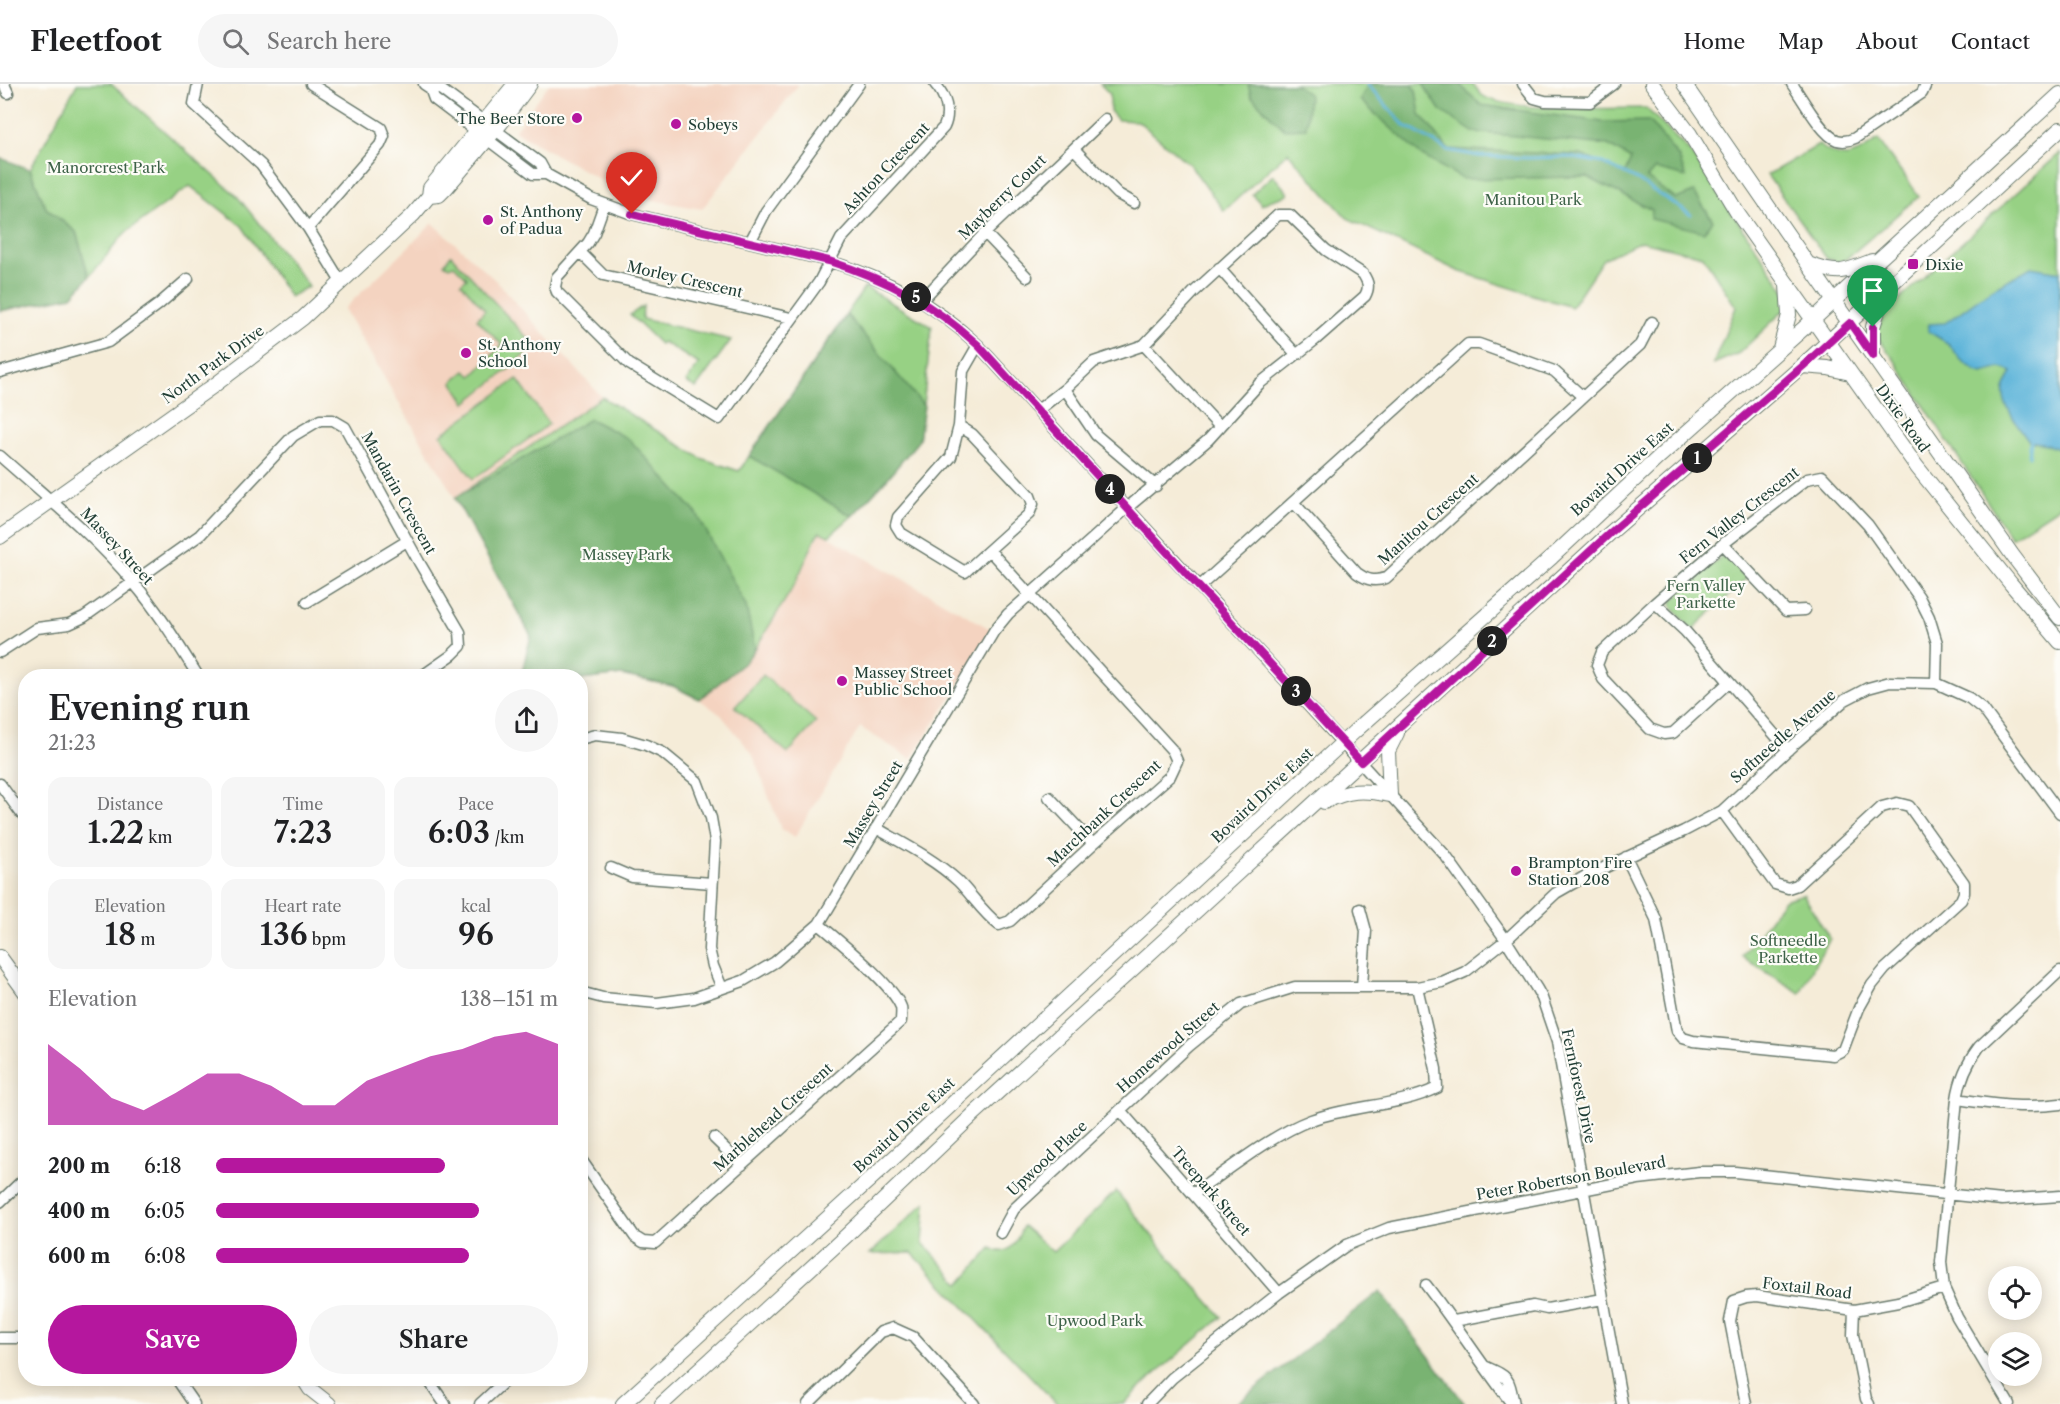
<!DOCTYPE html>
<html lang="en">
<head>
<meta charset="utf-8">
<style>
  :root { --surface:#fff; --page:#f6f6f6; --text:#202124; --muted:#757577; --line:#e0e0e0; --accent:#b5179e }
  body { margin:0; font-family:"Libre Caslon Text",serif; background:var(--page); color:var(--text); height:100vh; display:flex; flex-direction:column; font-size:22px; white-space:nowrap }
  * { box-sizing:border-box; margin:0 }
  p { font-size:20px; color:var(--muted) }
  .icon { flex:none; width:33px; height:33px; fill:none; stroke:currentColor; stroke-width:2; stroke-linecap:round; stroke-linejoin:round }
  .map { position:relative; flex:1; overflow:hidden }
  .side { position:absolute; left:18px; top:585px; width:570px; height:717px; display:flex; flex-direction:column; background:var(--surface); border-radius:24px; box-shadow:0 3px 15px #0003 }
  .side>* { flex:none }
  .tools { position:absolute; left:1988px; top:1182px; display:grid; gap:12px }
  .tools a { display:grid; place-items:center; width:54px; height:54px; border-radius:50%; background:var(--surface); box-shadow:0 3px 15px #0003; font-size:30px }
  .pin { position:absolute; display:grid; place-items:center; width:51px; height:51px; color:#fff; margin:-62px -26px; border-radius:50% 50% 50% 0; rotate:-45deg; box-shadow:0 0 6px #0007 }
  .pin .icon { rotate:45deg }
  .km { position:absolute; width:30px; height:30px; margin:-15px; border-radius:50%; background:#222; color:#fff; font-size:16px; line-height:30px; text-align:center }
  .round { display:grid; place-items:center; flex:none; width:63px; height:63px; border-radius:32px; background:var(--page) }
  .headline { display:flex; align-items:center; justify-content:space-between; height:102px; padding:0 30px }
  h1 { font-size:33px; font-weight:600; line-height:45px }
  .stats { display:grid; grid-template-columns:repeat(3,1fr); gap:9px; height:102px; padding:6px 30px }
  .stats div { display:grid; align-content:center; border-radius:15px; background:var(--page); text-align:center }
  .stats b { font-size:30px; font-weight:600 }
  .stats small { font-size:16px; font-weight:400 }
  .stats p { font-size:16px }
  .chart { height:168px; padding:12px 30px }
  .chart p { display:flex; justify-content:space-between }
  .chart svg { width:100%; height:108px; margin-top:6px; fill:var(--accent); opacity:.7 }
  .primary-button { display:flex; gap:12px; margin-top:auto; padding:12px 30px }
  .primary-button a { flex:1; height:69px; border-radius:36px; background:var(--accent); color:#fff; font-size:24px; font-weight:600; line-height:69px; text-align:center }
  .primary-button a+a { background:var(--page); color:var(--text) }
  ul { padding:0 30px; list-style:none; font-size:20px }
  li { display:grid; grid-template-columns:96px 72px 1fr; align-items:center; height:45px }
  li i { height:15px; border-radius:8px; background:var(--accent) }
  header { display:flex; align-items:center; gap:36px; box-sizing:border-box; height:84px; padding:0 30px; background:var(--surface); border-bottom:2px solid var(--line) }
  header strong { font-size:28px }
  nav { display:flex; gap:33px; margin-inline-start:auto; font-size:21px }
  .search { width:420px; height:54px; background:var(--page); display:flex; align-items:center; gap:15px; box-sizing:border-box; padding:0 21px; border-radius:33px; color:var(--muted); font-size:22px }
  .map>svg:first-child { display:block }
</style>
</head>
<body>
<header>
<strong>Fleetfoot</strong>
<div class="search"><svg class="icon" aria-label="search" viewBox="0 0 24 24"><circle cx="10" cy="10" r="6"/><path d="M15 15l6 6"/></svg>Search here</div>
<nav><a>Home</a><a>Map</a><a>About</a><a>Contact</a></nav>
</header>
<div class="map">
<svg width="2060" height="1320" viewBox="0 0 2060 1320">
  <rect width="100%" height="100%" fill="#fdfcf7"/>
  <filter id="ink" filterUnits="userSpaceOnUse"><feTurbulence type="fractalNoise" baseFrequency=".0167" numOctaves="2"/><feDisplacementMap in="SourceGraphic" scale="12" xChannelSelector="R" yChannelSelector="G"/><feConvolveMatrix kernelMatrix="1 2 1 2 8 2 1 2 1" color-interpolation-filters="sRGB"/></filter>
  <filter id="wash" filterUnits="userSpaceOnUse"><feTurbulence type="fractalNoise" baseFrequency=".008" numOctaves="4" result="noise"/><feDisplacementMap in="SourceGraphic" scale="24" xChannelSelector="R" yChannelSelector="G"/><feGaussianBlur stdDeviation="1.35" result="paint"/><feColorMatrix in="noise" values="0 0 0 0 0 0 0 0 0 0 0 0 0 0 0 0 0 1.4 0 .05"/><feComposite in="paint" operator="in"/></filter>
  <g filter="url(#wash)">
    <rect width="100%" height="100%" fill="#f5ecd8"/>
    <!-- built -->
    <path fill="#f4d3c0" d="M549,0H799L702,125L652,116L604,98L514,47Z
      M433,139L495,196L602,313L455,414L344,225Z
      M820,448L994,547L911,675L860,643L795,753L781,745L752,669L721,631L699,615L745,578L755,565L795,500Z"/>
    <!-- green -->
    <path fill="#97d184" stroke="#5b875c" stroke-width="1.5" d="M77,0H111L237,112L309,202L290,213L242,142L190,102L125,149L89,193L76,148L46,124L30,85Z
      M1100,0H1473C1476,3 1479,9 1482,11C1506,29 1612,24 1646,24L1691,69L1793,218L1739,269L1713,280L1736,223L1703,172L1641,157L1603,175L1571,223L1458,187L1347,134L1288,68L1224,127L1190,81L1138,37L1118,36L1110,27V10Z
      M1878,56L1919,112L1846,175L1840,178L1827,175L1767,91L1819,61C1844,80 1855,72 1878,56Z
      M2060,69V422L2011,454L1893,274L1873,248L1877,246L1886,228Z
      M1273,91L1288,109C1281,116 1270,114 1262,121L1252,110Z
      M451,171L534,261L514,281L466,319L453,299L454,296L465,287L472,292L502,261L477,235L485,226L461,199L467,194L454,181L449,183L444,180Z
      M865,203L932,243L919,356L887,395L852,432L829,452L820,448L816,453L795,500L755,565L745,578L699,615L673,602L621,591L581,596L580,592H521L531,552L455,414L602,313L701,374L739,387Z
      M643,222L642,235L731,256L696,304L686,298L699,280L663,258L660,260L630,231Z
      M517,295L549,340L473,395L441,351Z
      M1723,471L1729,474L1747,494L1692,546L1672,523V517Z
      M763,591L816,638L788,669L735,623Z
      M1803,810L1830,855L1816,878L1800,909L1742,873L1784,816Z
      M1116,1107L1171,1175L1222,1233L1138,1305L1124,1320H1057L912,1169L870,1170L926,1118L923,1159L960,1200L991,1164C1009,1175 1017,1157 1023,1142L1053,1168Z"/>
    <!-- forest -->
    <path fill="#79b372" stroke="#4c7853" stroke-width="1.5" d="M1248,0H1295L1309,11L1306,44L1284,45L1251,12Z
      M1368,0H1412L1416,6L1420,30L1448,65L1581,71L1625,89L1631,75L1608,61L1473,48L1440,26L1423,0H1459L1481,21L1602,38L1649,37L1679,74L1686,93L1655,85L1647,94L1676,115L1694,108L1713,137L1704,148L1651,135L1652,126L1587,93L1463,95L1422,72L1360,16Z
      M0,74L30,85L46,124L76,148L89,193L72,212L0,227Z
      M847,231L924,322L919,356L887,395L852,432L749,372Z
      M590,335L629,355L697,430L746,522L755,565L745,578L699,615L673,602L621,591L581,596L580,592H521L531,552L455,414Z
      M1380,1207L1465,1320H1236Z"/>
    <!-- water -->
    <path fill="#5cb4d9" stroke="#3e7886" stroke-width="1.5" d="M2031,183L2060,188V366L2046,360L2029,357C2021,345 2000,320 2004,305C2005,299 2010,294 2012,288L2001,284L1982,289L1976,287L1960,275L1949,260L1928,247L1929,240L1945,239L1992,205Z"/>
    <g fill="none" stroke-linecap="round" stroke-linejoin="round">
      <!-- stream -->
      <path stroke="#5cb4d9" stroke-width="3" d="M1367,0L1404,41L1447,66L1479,72L1528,74L1568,73L1603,79L1639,97L1691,131
        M2029,372L2031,356"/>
    </g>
  </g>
  <g filter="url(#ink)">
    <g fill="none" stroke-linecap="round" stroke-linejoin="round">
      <!-- minor casing -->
      <g stroke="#6a7a6d" stroke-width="13">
        <path id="minor" d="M4,0L8,9
          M198,0L194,20L261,81L308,144L341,198
          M424,0L430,4L434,15L533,90H546L591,115L632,130L829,177C888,195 933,219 978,261L1445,771L1506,856L1537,905L1542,914L1557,958L1622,1320
          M1523,0L1534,14L1545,17L1590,18L1614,0
          M1792,0C1802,14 1822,51 1837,56C1844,58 1849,57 1855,54L1922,9L1926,0
          M430,4L440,5L540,79L546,90
          M1074,65L1118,110L1134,119
          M604,121L594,149L588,159L557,193L555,203L557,208L629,280L719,335L819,198L841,155L944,43C951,28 945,11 935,0
          M308,144L380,61L384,52L381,44L311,0
          M985,149L1027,193
          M750,158L766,127L859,0
          M580,168L603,191L791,234
          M1219,184L1296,270
          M922,216L985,149L1105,35
          M1144,261L1220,343
          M0,288L108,258L158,221L188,195
          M1065,305L1096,351L1156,402
          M959,342L972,350L1030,412L1033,420L1029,430L989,466
          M0,372C45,412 95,452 133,498C158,527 178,560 198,592
          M1294,419L1357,489C1367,496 1374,498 1386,494L1583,313
          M1723,460L1786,527L1805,526
          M1199,503L1468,260H1479L1554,287L1583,313L1640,261L1652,238
          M307,518L407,457
          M1655,519L1723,460L1807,395L1822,392L1868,441L1919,513L1929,533L1937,559L1936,599
          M0,568L37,544L69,540L84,533L200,451L293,352L320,336H333L345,343L419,478L460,548L461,562L452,571L422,592
          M1728,599L1673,649L1664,650L1650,645L1603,595L1597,581L1602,568L1655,519L1685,547L1788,666
          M580,655L595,651L622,654L646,661L663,669L697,697L711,734L715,757L709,865L713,882L722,904
          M0,700L26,736
          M1049,713L1093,760
          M876,744C904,760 934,775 958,797C972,811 983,829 999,841L1010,837L1093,760L1170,692L1177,677L1172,666L989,466L965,488L901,449L896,441L898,433L951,373L959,342L963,287L978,261
          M1626,773L1656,835L1677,947L1683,954L1693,957L1833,971L1843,966L1859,924L1872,901L1885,885L1961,816L1964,809V799L1909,722L1897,719L1882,723L1797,801L1788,804L1775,800L1722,727
          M611,784L632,793L712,799
          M1360,825L1366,847L1362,902
          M580,908L603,914L657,919L694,914L743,897L775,878L819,840L994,547L1008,530L1127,424L1208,356L1259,300L1315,256L1365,212C1370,203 1368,198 1363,190L1326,166L1290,131H1278L1194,208L1144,261L1094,278L1065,305L1038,326
          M1957,1015C1992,1020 2024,1025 2060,1020
          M1120,1026L1279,1209
          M714,1054L742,1081
          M580,1074L635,1153L643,1158L655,1159L901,937C901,932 902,928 901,923C892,900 839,857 819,840
          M1193,1110C1229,1086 1271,1051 1311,1036C1351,1021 1398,1023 1437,1004L1436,985L1417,903
          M0,1118L26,1093
          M1001,1149L1014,1125L1189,962L1241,920L1295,903H1417L1442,898L1465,888L1506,856L1556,809L1584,793L1684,747L1722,727L1793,661L1845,616L1868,604L1890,598L1936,599L1969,614L1983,625L2060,729
          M1426,1201C1456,1240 1482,1281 1512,1320
          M1854,1226L1853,1251L1866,1315L1869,1320
          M1454,1237L1533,1222L1547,1225L1603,1215
          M0,1254H26
          M1484,1282C1510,1294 1508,1292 1514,1320
          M176,1294L194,1320
          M427,1294L445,1320
          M480,1320L508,1294
          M808,1320L881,1248L893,1244L913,1253L974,1320
          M1147,1320L1172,1294L1279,1209L1347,1161L1389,1144L1638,1095L1699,1088H1735L2002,1116L2060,1112
          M1746,1320L1730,1237L1734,1217L1746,1213L1757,1212L1854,1226L1898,1218L1944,1204
          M2009,1320L1957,1233L1944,1204L1941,1178L1957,1015C1960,995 1967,979 1979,963L2060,887"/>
      </g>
      <!-- major casing -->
      <g stroke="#6a7a6d" stroke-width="16">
        <path id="major" d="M1652,0L1690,50L1738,130L1917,383L2011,500L2060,558
          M1684,0L1808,180L2013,472L2060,534
          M429,112L439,111L446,104L501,39L530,0
          M1808,180C1838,191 1842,189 1872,177
          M1780,264L1789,231L1787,201
          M1873,272V243L1883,210
          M1802,282L1828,284L1850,289
          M0,453L216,300L303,234L413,131L429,112L430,104L515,0
          M1324,718C1349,706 1362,705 1390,711L1388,667L1397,649
          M0,873L26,909
          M303,1294L310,1305L329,1320
          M623,1320L898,1070L1354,648L1552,473L1660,372L1804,244L2060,10
          M662,1320L846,1152L974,1030L1404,637L1609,450L1802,282L2060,45"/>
      </g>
      <!-- minor -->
      <use href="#minor" stroke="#fff" stroke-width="10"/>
      <!-- major -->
      <use href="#major" stroke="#fff" stroke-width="14"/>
    </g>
  </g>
  <g fill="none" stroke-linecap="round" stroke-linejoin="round" filter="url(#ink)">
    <!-- route casing -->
    <g stroke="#fff" stroke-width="12">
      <path id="route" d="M632,130L829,177C888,196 932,219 978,261L1199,503L1361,678L1609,450L1803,282L1850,239L1873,272V243"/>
    </g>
    <!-- route -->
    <use href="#route" stroke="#b5179e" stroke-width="8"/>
  </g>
  <!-- markers -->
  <g fill="#b5179e" stroke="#fdfcf7" stroke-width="2">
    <circle cx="577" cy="34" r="6"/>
    <circle cx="676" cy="40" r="6"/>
    <circle cx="488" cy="136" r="6"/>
    <rect x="1907" y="174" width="12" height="12" rx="3"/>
    <circle cx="466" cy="269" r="6"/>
    <circle cx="842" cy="597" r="6"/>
    <circle cx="1516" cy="787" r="6"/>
  </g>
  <g text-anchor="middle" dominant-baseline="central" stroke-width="4.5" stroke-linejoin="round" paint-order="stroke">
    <!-- poi labels -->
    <g font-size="15" fill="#1f3d34" stroke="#fdfcf7" text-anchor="start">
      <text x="565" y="34" text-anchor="end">The Beer Store</text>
      <text x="688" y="40">Sobeys</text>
      <text x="500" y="127">St. Anthony<tspan x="500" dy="17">of Padua</tspan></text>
      <text x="1925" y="180">Dixie</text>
      <text x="478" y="260">St. Anthony<tspan x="478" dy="17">School</tspan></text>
      <text x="854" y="588">Massey Street<tspan x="854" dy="17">Public School</tspan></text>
      <text x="1528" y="778">Brampton Fire<tspan x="1528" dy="17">Station 208</tspan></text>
    </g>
    <!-- park labels -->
    <g font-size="15" fill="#3d6248" stroke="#fdfcf7">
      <text x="106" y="83">Manorcrest Park</text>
      <text x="1533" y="115">Manitou Park</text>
      <text x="626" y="470">Massey Park</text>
      <text x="1706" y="501">Fern Valley<tspan x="1706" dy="17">Parkette</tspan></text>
      <text x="1788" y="856">Softneedle<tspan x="1788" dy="17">Parkette</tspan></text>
      <text x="1095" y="1236">Upwood Park</text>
    </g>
    <!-- street labels -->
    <g font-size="15" fill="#1f3d34" stroke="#fdfcf7">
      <text transform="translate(886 84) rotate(-47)">Ashton Crescent</text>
      <text transform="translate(1002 113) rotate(-44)">Mayberry Court</text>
      <text transform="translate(685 195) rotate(13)">Morley Crescent</text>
      <text transform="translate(213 280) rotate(-36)">North Park Drive</text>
      <text transform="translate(1903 334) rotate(54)">Dixie Road</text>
      <text transform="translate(1622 385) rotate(-42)">Bovaird Drive East</text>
      <text transform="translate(399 409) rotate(61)">Mandarin Crescent</text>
      <text transform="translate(1739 431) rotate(-38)">Fern Valley Crescent</text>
      <text transform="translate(1428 435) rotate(-42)">Manitou Crescent</text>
      <text transform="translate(117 462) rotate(47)">Massey Street</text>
      <text transform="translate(1783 652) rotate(-41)">Softneedle Avenue</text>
      <text transform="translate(1262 711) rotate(-43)">Bovaird Drive East</text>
      <text transform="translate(873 720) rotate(-59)">Massey Street</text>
      <text transform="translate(1104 729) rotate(-43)">Marchbank Crescent</text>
      <text transform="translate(1168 963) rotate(-41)">Homewood Street</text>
      <text transform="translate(1579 1002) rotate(78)">Fernforest Drive</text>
      <text transform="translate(773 1033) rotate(-42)">Marblehead Crescent</text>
      <text transform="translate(904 1041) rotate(-43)">Bovaird Drive East</text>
      <text transform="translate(1047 1074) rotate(-43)">Upwood Place</text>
      <text transform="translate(1571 1094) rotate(-10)">Peter Robertson Boulevard</text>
      <text transform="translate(1211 1107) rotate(49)">Treepark Street</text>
      <text transform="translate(1807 1204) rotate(7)">Foxtail Road</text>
    </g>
  </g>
</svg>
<div class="tools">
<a><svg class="icon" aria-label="locate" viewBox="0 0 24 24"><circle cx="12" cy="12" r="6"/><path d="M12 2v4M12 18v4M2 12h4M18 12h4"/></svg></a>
<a><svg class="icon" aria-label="layers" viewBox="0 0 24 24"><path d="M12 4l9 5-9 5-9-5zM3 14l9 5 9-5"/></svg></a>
</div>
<div class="pin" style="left:1873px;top:243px;background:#1e9e55"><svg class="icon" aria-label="arrive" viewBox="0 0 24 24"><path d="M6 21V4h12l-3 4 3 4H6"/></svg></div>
<div class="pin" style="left:632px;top:130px;background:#d93025"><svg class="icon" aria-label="check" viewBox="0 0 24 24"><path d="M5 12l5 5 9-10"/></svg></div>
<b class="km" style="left:1697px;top:374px">1</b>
<b class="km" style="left:1492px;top:557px">2</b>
<b class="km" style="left:1296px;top:607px">3</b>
<b class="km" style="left:1110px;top:405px">4</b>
<b class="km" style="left:916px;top:213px">5</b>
<section class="side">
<div class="headline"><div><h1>Evening run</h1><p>21:23</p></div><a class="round"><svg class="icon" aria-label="share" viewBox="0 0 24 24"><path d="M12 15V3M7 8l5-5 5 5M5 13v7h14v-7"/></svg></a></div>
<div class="stats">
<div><p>Distance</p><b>1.22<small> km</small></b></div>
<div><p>Time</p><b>7:23</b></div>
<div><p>Pace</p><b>6:03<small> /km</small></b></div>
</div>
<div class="stats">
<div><p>Elevation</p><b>18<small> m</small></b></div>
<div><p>Heart rate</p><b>136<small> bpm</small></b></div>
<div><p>kcal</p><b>96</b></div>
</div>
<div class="chart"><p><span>Elevation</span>138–151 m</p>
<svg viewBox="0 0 160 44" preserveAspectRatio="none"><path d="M0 44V11L10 21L20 33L30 38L40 31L50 23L60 23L70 28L80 36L90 36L100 26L110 21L120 16L130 13L140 8L150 6L160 11V44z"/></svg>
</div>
<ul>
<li><b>200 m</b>6:18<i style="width:67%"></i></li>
<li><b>400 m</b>6:05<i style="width:77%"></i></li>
<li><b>600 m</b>6:08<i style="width:74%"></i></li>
</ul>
<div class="primary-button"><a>Save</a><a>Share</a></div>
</section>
</div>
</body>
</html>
